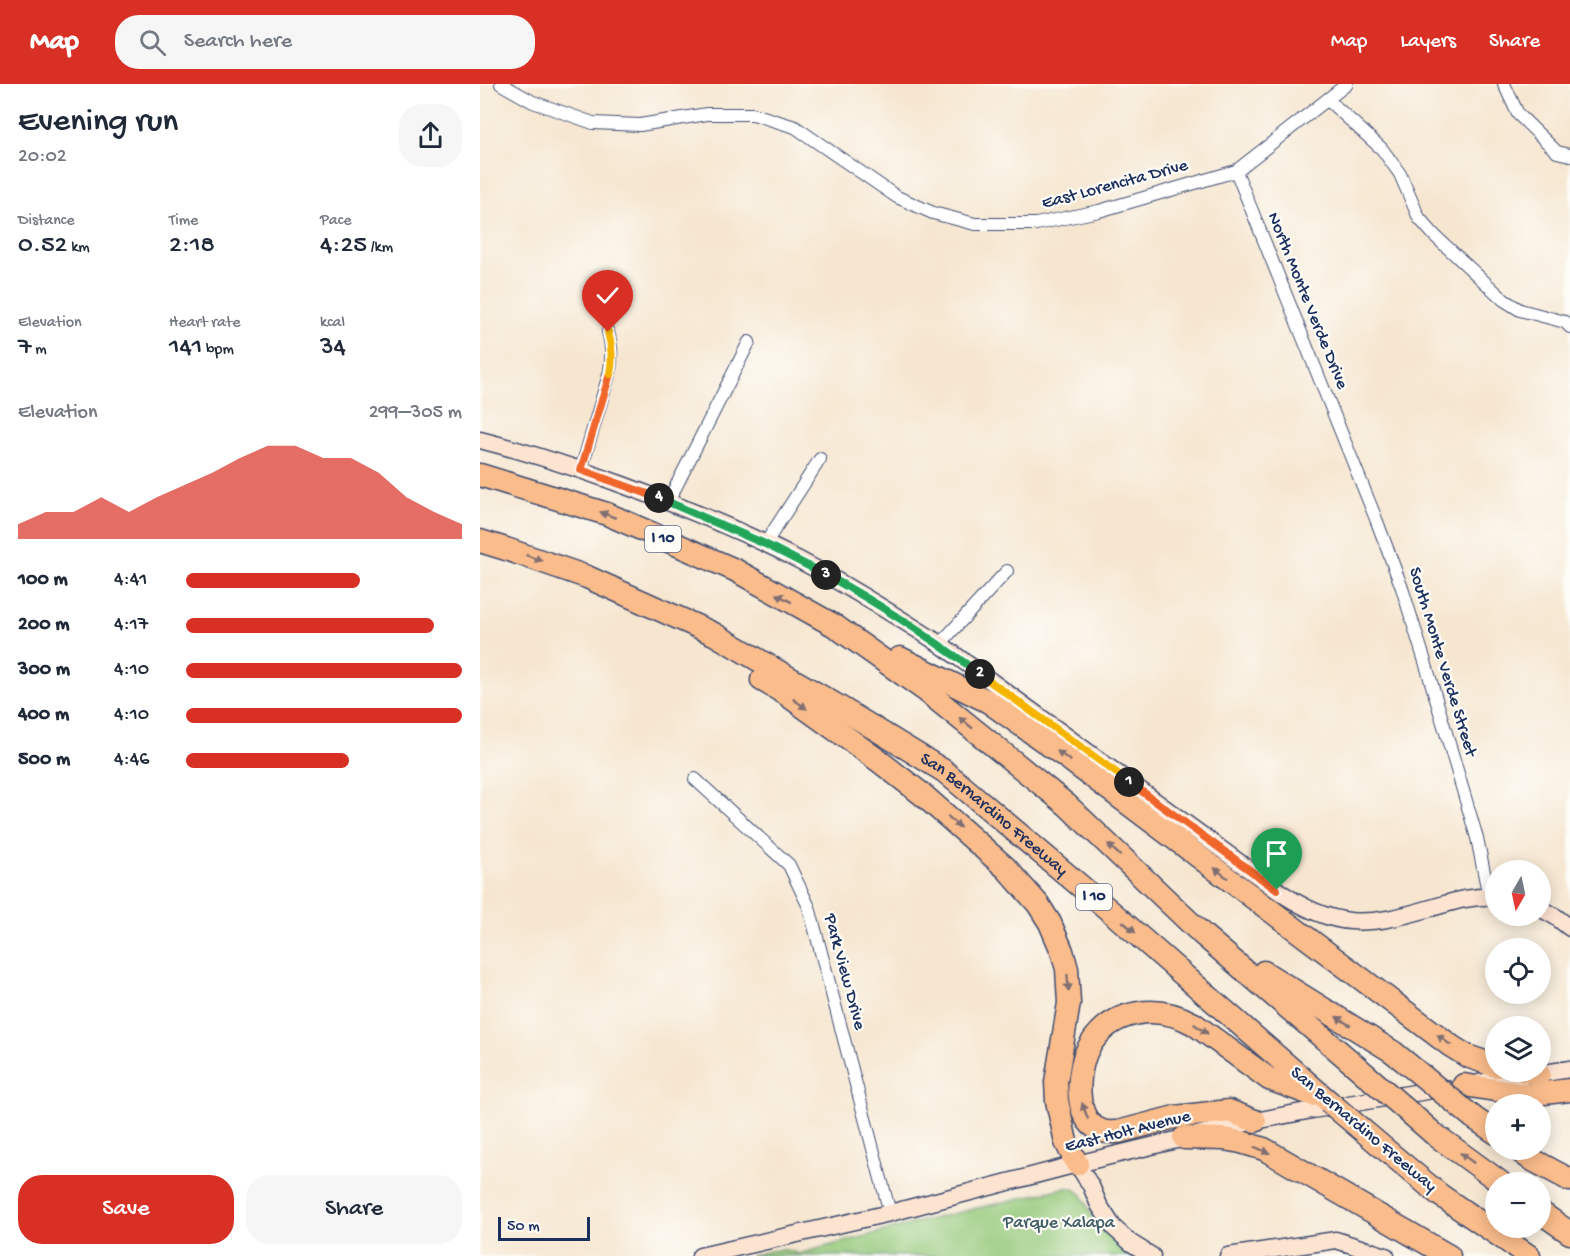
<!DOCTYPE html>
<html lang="en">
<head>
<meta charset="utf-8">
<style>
  :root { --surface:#fff; --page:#f6f6f7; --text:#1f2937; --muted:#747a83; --accent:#d93025 }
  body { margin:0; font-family:"Gochi Hand",sans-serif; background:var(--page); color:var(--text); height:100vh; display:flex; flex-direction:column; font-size:22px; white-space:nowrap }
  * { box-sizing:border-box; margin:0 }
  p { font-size:20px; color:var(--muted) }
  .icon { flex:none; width:33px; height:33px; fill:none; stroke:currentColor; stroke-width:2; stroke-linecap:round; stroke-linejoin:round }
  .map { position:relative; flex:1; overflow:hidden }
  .drawer { display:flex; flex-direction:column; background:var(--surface); width:480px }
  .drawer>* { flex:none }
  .needle { width:39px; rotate:189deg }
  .fabs { position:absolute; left:1005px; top:776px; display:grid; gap:12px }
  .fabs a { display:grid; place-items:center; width:66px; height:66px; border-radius:50%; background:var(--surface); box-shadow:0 3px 15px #0003; font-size:30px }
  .scale { position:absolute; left:18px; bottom:15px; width:92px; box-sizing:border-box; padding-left:6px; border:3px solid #1b2f5e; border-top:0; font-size:16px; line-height:21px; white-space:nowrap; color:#1b2f5e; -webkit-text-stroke:4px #fdfcf7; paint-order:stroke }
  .pin { position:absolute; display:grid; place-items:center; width:51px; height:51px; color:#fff; margin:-62px -26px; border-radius:50% 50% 50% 0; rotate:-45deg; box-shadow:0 0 6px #0007 }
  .pin .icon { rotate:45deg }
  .km { position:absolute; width:30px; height:30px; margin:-15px; border-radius:50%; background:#222; color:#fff; font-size:16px; line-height:30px; text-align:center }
  .round { display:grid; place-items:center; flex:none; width:63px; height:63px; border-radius:24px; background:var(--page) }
  .summary { display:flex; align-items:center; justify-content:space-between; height:102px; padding:0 18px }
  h1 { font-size:33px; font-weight:600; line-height:45px }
  .figures { display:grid; grid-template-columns:repeat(3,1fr); gap:9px; height:102px; padding:6px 18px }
  .figures div { display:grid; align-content:center }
  .figures b { font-size:26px; font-weight:600 }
  .figures small { font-size:16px; font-weight:400 }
  .figures p { font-size:16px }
  .chart { height:168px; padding:12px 18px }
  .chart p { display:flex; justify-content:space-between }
  .chart svg { width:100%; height:108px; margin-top:6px; fill:var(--accent); opacity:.7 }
  .primary-button { display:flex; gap:12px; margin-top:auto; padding:12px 18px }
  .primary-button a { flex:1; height:69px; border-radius:24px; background:var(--accent); color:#fff; font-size:24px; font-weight:600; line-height:69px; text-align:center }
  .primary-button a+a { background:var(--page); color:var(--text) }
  ul { padding:0 18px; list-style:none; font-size:20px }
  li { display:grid; grid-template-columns:96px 72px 1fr; align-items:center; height:45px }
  li i { height:15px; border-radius:8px; background:var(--accent) }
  header { display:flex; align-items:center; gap:36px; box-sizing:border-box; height:84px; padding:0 30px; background:var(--accent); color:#fff }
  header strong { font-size:28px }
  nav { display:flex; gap:33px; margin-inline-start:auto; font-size:21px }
  .search { width:420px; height:54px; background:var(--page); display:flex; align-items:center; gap:15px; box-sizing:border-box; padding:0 21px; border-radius:24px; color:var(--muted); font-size:22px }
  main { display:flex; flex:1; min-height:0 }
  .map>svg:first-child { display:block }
</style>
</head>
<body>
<header>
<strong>Map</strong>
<div class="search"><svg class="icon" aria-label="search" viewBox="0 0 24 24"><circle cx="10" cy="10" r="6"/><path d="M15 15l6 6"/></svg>Search here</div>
<nav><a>Map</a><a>Layers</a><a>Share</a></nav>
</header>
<main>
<section class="drawer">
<div class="summary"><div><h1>Evening run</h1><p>20:02</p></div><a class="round"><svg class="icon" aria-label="share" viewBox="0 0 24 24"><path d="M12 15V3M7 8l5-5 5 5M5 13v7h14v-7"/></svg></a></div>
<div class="figures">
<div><p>Distance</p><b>0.52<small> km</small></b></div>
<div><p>Time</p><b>2:18</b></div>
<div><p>Pace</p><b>4:25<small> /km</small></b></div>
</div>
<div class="figures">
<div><p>Elevation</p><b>7<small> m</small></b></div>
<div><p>Heart rate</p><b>141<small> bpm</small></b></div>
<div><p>kcal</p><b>34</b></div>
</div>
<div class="chart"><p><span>Elevation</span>299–305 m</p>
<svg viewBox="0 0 160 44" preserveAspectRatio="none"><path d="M0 44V38L10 33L20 33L30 27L40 33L50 27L60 22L70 17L80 11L90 6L100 6L110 11L120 11L130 17L140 27L150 33L160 38V44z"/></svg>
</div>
<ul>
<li><b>100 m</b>4:41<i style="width:63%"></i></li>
<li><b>200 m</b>4:17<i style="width:90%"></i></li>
<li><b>300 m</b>4:10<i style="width:100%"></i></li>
<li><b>400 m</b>4:10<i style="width:100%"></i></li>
<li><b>500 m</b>4:46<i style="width:59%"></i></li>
</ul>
<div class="primary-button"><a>Save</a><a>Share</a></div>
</section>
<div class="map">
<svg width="1090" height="1172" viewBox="0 0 1090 1172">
  <rect width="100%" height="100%" fill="#fdfcf7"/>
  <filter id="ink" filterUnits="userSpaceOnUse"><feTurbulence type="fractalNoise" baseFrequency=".0167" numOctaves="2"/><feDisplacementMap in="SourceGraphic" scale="12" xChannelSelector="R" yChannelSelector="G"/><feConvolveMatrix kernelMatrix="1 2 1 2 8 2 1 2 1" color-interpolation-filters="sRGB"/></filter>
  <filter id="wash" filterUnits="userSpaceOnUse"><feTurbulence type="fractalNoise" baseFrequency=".008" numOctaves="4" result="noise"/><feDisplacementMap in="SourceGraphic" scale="24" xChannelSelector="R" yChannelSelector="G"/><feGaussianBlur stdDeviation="1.35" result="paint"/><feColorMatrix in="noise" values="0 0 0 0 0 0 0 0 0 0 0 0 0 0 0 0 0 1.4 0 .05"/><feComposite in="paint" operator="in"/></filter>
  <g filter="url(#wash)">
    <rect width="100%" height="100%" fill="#f6e6d0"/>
    <!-- green -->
    <path fill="#95c97a" stroke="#587c6c" stroke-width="1.5" d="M584,1104H593L602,1111L611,1129L622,1145L652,1172H270C285,1168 304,1162 318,1170L438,1138Z"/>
  </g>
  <g filter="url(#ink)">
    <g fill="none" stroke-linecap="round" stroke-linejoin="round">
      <!-- street casing -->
      <g stroke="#3c4a6f" stroke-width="14">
        <path id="street" d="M21,0L53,18L113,39L160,41L227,30H273L315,43L417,113L453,129L495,140H556L619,127L756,87L867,0
          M1024,0L1038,30L1077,68L1090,71
          M848,16L902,65L920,90L939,134L955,152L1024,216L1040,226L1085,238L1090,243
          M756,87L896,435L922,504L946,581L997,754L1009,813
          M101,386L130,287C132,273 132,261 128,248
          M188,418L269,258
          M285,460L340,375
          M460,560L527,487
          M215,695L309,781L329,823L410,1129"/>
      </g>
      <!-- secondary casing -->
      <g stroke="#3c4a6f" stroke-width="19">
        <path id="secondary" d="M0,356C48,368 96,384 143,401C203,423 262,447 319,476C367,501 413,530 460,560L797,806C854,846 887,843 951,824C972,818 993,811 1016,813
          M1060,824L1076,833L1090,844
          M999,999L1090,985
          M597,1080L611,1102L619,1121L634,1144L651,1159L672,1172
          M220,1172L410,1129L597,1080L775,1037L832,1026L965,1004
          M748,1172L856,1156L906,1172"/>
      </g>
      <!-- highway casing -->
      <g stroke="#3c4a6f" stroke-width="25">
        <g id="highway">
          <path d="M0,391L127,430L255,486L355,542L445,606L587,721L722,850L869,976"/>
          <path id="s1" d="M0,457L26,465L107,493L234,550L356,621L464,687L636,832L848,1017"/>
          <path d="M420,574L509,618L586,673L971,962L987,972L1016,982"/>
          <path d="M282,596L306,610L399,677L443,711L526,784L558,820L570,839L582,867L587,885L589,919L576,998L577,1017L586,1058L597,1080"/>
          <path d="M784,888L913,968"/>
          <path d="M1044,987L1059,990"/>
          <path d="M984,1001L1046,1011L1090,1006"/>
          <path d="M994,1034L1016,1049"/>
          <path d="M775,1037L749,1027L695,1033L638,1048C632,1048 625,1049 620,1046C592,1035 597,983 609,963C632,924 678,920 714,940L789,995L833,1011"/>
          <path d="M954,1050L1020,1098"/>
          <path d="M704,1054L744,1055L761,1058L784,1065L969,1172"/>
          <path d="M900,1061L960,1111L1049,1172"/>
          <path d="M1037,1065L1049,1074L1090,1096"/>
          <path d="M1060,1128L1090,1149"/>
        </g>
      </g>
      <!-- street -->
      <use href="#street" stroke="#fff" stroke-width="12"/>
      <!-- secondary -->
      <use href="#secondary" stroke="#fde4d1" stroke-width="16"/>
      <!-- highway -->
      <use href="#highway" stroke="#fabc8b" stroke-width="22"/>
      <!-- highway-bridge casing -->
      <g stroke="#3c4a6f" stroke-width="25" stroke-linecap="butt">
        <path id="highway-bridge" d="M913,968L994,1034
          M869,976L954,1050
          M848,1017L900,1061"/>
      </g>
      <!-- highway-bridge -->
      <use href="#highway-bridge" stroke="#fabc8b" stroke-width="22"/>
    </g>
    <!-- one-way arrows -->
    <defs><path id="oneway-solid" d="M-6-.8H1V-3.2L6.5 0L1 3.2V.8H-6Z" transform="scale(1.5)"/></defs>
    <g fill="#7f6e72">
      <use href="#oneway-solid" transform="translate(128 431) rotate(-159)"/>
      <use href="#oneway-solid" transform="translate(54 474) rotate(20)"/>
      <use href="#oneway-solid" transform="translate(304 514) rotate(-151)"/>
      <use href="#oneway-solid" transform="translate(320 620) rotate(36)"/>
      <use href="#oneway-solid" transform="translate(486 639) rotate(-141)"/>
      <use href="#oneway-solid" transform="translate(584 672) rotate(-144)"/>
      <use href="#oneway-solid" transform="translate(474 738) rotate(42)"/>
      <use href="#oneway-solid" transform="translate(634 766) rotate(-137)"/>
      <use href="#oneway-solid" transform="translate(741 789) rotate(-143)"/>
      <use href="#oneway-solid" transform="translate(649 843) rotate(41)"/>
      <use href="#oneway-solid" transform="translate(588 899) rotate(86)"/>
      <use href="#oneway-solid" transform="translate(863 937) rotate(-148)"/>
      <use href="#oneway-solid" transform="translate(721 945) rotate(35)"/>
      <use href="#oneway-solid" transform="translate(964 956) rotate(-143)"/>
      <use href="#oneway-solid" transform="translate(605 1027) rotate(-110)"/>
      <use href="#oneway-solid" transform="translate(782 1066) rotate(23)"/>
      <use href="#oneway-solid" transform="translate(987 1074) rotate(-144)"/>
    </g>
  </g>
  <g fill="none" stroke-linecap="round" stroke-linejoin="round" filter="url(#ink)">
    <!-- split-1 casing -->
    <g stroke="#fff" stroke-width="12">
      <path id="split-1" d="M649,698L797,806"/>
    </g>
    <!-- split-2 casing -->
    <g stroke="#fff" stroke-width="12">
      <path id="split-2" d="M500,590L649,698"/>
    </g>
    <!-- split-3 casing -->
    <g stroke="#fff" stroke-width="12">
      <path id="split-3" d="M346,491C400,520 451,554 500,590"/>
    </g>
    <!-- split-4 casing -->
    <g stroke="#fff" stroke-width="12">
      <path id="split-4" d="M179,414L285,460L346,491"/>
    </g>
    <!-- split-5 casing -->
    <g stroke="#fff" stroke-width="12">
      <path id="split-5" d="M130,290L101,386L179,414"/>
    </g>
    <!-- split-6 casing -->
    <g stroke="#fff" stroke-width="12">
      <path id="split-6" d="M128,248C132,262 133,275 130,290"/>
    </g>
    <!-- split-1 -->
    <use href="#split-1" stroke="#f0652b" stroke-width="8"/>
    <!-- split-2 -->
    <use href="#split-2" stroke="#f5b400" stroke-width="8"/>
    <!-- split-3 -->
    <use href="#split-3" stroke="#22a559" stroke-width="8"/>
    <!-- split-4 -->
    <use href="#split-4" stroke="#22a559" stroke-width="8"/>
    <!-- split-5 -->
    <use href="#split-5" stroke="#f0652b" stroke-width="8"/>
    <!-- split-6 -->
    <use href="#split-6" stroke="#f5b400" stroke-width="8"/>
  </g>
  <g text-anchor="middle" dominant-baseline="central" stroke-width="4.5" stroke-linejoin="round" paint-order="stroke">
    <!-- shield labels -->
    <g fill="#fdfcf7" stroke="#5f6c8c" stroke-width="1.5">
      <rect x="165" y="442" width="36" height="26" rx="4.5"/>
      <rect x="596" y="800" width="36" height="26" rx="4.5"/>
    </g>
    <g font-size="16" font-weight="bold" fill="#1b2f5e">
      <text x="183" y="455">I 10</text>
      <text x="614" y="813">I 10</text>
    </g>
    <!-- street labels -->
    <g font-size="18" fill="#1b2f5e" stroke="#fdfcf7">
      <text transform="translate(635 101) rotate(-15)">East Lorencita Drive</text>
      <text transform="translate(827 217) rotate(68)">North Monte Verde Drive</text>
      <text transform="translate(962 578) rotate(73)">South Monte Verde Street</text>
      <text stroke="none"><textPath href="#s1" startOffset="586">San Bernardino Freeway</textPath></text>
      <text transform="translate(364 888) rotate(75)">Park View Drive</text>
      <text transform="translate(883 1046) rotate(40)">San Bernardino Freeway</text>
      <text transform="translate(648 1048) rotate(-14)">East Holt Avenue</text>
    </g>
    <!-- park labels -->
    <g font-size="18" fill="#405d66" stroke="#fdfcf7">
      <text x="579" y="1139">Parque Xalapa</text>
    </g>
  </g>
</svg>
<div class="fabs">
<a><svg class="needle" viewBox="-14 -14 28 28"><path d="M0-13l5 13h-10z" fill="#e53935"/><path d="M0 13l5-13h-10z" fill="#747a83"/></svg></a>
<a><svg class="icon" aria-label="locate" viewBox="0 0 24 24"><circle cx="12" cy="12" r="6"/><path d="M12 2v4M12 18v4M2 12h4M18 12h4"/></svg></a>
<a><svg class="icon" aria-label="layers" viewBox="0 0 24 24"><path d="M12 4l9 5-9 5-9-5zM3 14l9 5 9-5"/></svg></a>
<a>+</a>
<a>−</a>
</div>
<div class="scale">50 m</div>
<div class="pin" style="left:797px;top:806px;background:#1e9e55"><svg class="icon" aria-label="arrive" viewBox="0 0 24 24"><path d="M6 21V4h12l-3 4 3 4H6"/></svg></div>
<div class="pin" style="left:128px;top:248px;background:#d93025"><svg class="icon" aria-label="check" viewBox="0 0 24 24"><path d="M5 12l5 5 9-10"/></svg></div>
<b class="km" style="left:649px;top:698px">1</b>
<b class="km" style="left:500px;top:590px">2</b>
<b class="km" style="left:346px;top:491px">3</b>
<b class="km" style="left:179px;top:414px">4</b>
</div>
</main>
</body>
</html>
